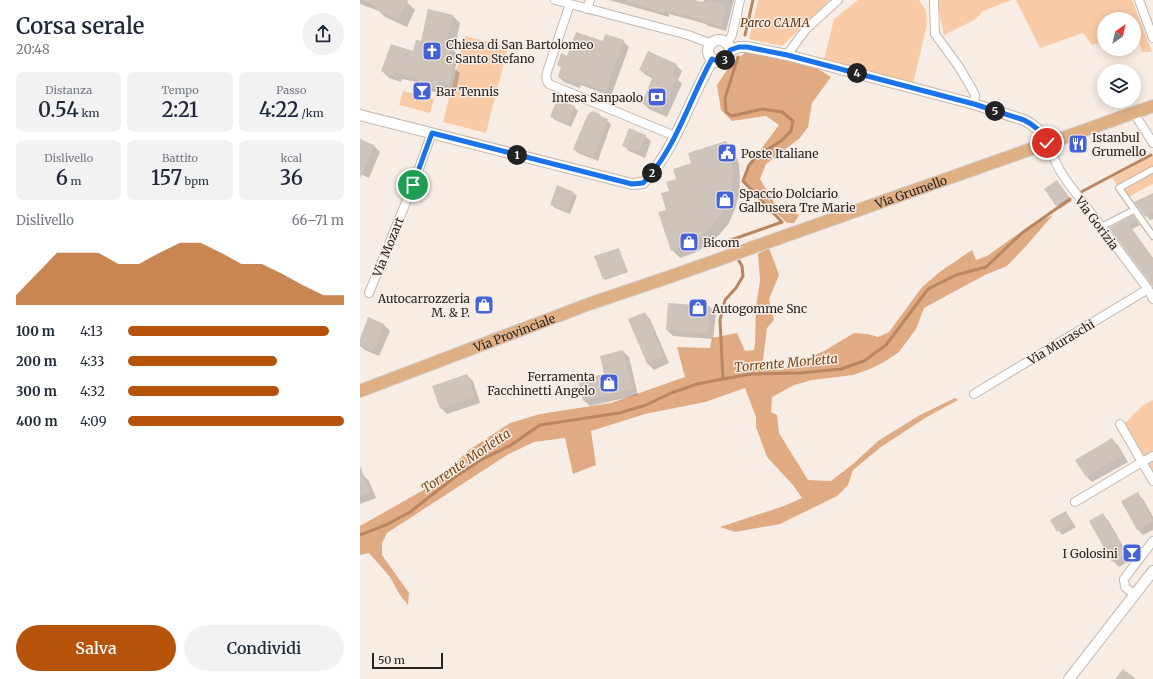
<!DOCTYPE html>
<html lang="it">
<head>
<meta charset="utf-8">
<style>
  :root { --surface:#fff; --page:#f2f2f3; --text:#1f2937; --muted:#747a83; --accent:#b45309 }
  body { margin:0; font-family:Merriweather,serif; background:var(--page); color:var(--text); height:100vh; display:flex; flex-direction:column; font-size:15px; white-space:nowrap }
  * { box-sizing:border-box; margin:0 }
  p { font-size:13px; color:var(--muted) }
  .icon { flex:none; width:22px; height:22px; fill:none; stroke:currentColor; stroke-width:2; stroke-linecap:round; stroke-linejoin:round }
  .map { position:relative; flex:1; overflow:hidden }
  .sheet { display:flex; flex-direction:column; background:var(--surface); width:360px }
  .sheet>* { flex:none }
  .needle { width:26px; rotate:34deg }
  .buttons { position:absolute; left:737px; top:12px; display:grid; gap:8px }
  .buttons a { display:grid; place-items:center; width:44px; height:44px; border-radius:50%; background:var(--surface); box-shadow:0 2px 10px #0003; font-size:20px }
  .scale { position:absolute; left:12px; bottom:10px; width:71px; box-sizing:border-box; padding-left:4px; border:2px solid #292522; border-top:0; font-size:11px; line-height:14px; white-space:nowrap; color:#292522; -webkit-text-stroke:3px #f8ede4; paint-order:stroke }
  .pin { position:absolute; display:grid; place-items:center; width:34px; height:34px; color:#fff; margin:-17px; border:2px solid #fff; border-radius:50%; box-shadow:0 1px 4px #0007 }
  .km { position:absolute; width:20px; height:20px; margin:-10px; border-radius:50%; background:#222; color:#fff; font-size:11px; line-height:20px; text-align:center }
  .round { display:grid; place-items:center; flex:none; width:42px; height:42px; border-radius:21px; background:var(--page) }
  .headline { display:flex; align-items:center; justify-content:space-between; height:68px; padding:0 16px }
  h1 { font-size:22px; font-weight:600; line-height:30px }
  .stats { display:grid; grid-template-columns:repeat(3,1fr); gap:6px; height:68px; padding:4px 16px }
  .stats div { display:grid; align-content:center; border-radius:8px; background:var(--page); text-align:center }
  .stats b { font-size:20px; font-weight:600 }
  .stats small { font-size:11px; font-weight:400 }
  .stats p { font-size:11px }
  .chart { height:112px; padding:8px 16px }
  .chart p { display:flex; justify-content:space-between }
  .chart svg { width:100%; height:72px; margin-top:4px; fill:var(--accent); opacity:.7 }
  .button { display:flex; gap:8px; margin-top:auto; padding:8px 16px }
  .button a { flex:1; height:46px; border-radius:24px; background:var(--accent); color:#fff; font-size:16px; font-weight:600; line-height:46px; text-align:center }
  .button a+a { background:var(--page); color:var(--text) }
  ul { padding:0 16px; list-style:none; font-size:13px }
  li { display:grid; grid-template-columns:64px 48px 1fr; align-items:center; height:30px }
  li i { height:10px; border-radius:5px; background:var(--accent) }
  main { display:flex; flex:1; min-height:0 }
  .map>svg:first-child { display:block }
</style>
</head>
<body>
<main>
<section class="sheet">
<div class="headline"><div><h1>Corsa serale</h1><p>20:48</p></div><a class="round"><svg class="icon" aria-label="share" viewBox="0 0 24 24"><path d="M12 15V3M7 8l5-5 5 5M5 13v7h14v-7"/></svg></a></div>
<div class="stats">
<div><p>Distanza</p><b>0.54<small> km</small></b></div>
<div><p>Tempo</p><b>2:21</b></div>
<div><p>Passo</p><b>4:22<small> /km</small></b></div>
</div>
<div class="stats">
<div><p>Dislivello</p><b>6<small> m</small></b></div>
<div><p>Battito</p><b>157<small> bpm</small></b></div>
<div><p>kcal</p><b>36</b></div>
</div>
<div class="chart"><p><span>Dislivello</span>66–71 m</p>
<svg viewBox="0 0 160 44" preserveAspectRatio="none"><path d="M0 44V38L10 25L20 12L30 12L40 12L50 19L60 19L70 12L80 6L90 6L100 12L110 19L120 19L130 25L140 32L150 38L160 38V44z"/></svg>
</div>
<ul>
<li><b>100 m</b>4:13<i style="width:93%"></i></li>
<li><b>200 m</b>4:33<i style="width:69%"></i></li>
<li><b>300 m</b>4:32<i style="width:70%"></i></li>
<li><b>400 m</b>4:09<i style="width:100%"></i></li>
</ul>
<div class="button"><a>Salva</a><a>Condividi</a></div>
</section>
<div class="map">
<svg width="793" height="679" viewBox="0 0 793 679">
  <rect width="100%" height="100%" fill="#f8ede4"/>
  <!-- green -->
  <path fill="#f9caa6" d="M398,0H470L422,46L389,39Z
    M498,0H559L566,11L567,25L553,83L464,59L474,19Z
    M577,0H652L623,11L616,19L584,35Z
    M656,0H772L792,52H782L776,31H774V19H744V42L732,45L723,33L680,48Z
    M105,36L148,47L126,133L83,122Z
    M43,91L74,99L70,113L39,105Z
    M793,155V184L766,198L752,178Z
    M793,400V480L760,428L782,406Z"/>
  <!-- forest -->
  <path fill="#e0ab83" d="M387,51L458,69L471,77L452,103L448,127L440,138L406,164L400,179L415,204L439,215L434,223H427L383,181L389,165L419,125L406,116L372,121L361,110L357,85L371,64Z
    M693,215L666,246L647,266L625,275L564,308L556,329L539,352L524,362L510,369L493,375L452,380L434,385L412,397L411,412L417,415L419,433L448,480L471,481L493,464L518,441L560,415L595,398L598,400L565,418L521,447L493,470L488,485L477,496L420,524L375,532L360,527L424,506L442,498L433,485L407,457L396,427V417L385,388L345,402L285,414L231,431L236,465L213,474L205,438L174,442L147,455L27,533L22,543V555L49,593L48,605L40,595L30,577L9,553L0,555V526L74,484L109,450L150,423L180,414L251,403L325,377L317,347L350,348L352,338L377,333L385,351L394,350L395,343L396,306L400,281L398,254L409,248L419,275L409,299L414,320L407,328L403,360C408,366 414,370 422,370L464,351L494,333L508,334L518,337L529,332L562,287L581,271L612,250L616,260L627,256L672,224Z"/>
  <!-- shadow -->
  <path fill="#0003" d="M0,0H42L47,2L55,10L47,27L25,17L19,11L0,4Z
    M249,0H330L343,3L344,0H374L366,31L348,26L346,24L309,14V17Z
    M69,11L93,16L100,23L94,51L98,55L95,69L100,73L96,91L87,89L80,93L69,91L62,83L42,79L41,82L29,78L22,71L54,52L62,42Z
    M263,41L269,47L251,96L221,85L220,88L204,82L199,77L202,68L198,65L243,42Z
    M316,65L322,71L318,80L322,84L307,117L289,109L283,103L293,79L286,75L280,70Z
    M214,107L218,111L211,127L195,120L191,116Z
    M240,115L251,124L238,161L218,153L214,149Z
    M285,136L291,141L285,158L269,151L263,145Z
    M0,140L14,146L20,152L9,178L0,174Z
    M366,142L374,150L379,164L380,179L379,194L375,209L369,223L359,235L348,245L334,253L320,258L312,250L308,211L311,191L317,180L333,163Z
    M700,185L712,201L700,209L697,205Z
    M213,193L217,196L210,214L195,208L191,204Z
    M793,194V219L790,220L775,202Z
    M773,216L780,225L772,229L793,258V285L750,228Z
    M259,249L268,272L245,280L236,257Z
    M350,307L356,313L353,339L313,336L307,330Z
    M284,313L290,319L309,363L294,370L288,364L269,319Z
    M9,319L24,325L30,331L19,356L5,350L0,346V341Z
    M263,351L269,357L278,395L230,406L224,401Z
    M107,375L113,381L120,403L87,414L81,408Z
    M752,440L758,445L768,462L732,482L726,476Z
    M0,468L3,475L9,481L16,498L0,504Z
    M777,493L783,499L793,517V530L783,535L777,529Z
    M705,512L716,527L702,535L691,520Z
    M742,515L748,520L771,560L759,567L753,561Z"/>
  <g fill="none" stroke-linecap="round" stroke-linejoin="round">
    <!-- stream -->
    <path stroke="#b9865f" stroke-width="3" d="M385,35L393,0
      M721,192L791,155
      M371,246L368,241L422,222L383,181L389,165L397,156L421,141L431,131L433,121L422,112L402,109L372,116L366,112L365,98L378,57
      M363,379L360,320L365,300L376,288L383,276L382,266L379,261
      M0,535L28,524L50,512L95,477L121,460L151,445L180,425L259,413L286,405L311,393L337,384L363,379L391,374L440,373L481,369L504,361L526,345L568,289L596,275L626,267L662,233L710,199"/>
  </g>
  <!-- building -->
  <path fill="#cfc4bc" d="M3,0H48L39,19L15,9L17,6Z
    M268,0H334L347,3L348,0L367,5L361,27L342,21L343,20L305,10L304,13L268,2Z
    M68,9L93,15L86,46L91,47L88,64L93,65L89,84L80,82L73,87L61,84L56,77L35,73L34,76L21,71L31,44L53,51L56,40L61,41Z
    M216,32L243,41L245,34L264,40L246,91L216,81L215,83L198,77L201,67L197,65L201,53L207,56Z
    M288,51L317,64L312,75L317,77L302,112L282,103L293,76L279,70Z
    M197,99L215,106L208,124L190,117Z
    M233,111L240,114V116L248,119L234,158L213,149L228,114Z
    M269,128L286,135L279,152L262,146Z
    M0,139L14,145L0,179Z
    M366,141L371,155L373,170L372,186L368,201L361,215L351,227L340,237L326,245L311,251L298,212L306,210L301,193L309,191L306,182L316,179L313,169L331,163L328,153Z
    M697,180L709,197L696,206L684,189Z
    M197,185L214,192L207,211L190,205Z
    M793,193V213L785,217L774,202Z
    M773,215L777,221L769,226L793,258V287L749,228Z
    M259,248L267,271L243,279L234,256Z
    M308,303L350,306L348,334L306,330Z
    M285,312L304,357L287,364L268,319Z
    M8,317L24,324L14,351L0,346V339Z
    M263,350L273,389L223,401L218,380L244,374L240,356Z
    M107,374L115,397L80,409L72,386Z
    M752,438L763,455L726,477L715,460Z
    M0,466L11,492L0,496Z
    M778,492L793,521L777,530L761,501Z
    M706,511L713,523L697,532L690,520Z
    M743,513L766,554L752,562L729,521Z
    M763,669L776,679H755Z"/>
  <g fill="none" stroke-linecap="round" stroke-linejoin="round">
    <!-- pedestrian casing -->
    <g stroke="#c3b8b0" stroke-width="8">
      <path id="pedestrian" d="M792,170L759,188L793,236
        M741,227L774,210"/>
    </g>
    <!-- minor casing -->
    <g stroke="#c3b8b0" stroke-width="10">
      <path id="minor" d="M195,0L328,35L352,44
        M574,0L575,34L599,67L612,89L615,95L614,104
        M779,0L793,38
        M210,4L188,69C186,75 185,79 189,84L315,136
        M227,9L230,0
        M367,44L372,35L380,0
        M427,55L446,29L478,0
        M774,113L793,143
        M687,143L699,169L706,180L788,289L793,299
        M9,293L53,185L72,133
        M614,394L788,289
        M760,424L793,481
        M715,502L782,462L793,456
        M775,595L765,587L764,579L793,541"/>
    </g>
    <!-- tertiary casing -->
    <g stroke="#c3b8b0" stroke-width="12">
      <path id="tertiary" d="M348 51a11 11 0 1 1 22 0a11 11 0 1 1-22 0Z
        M370,50L379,47H387L427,55L614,104L664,120L671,124L681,132L687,143
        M0,115L272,184L283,183C315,151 330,98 353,59
        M709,679L793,571"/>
    </g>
    <!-- primary casing -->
    <g stroke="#d0cfce" stroke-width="14">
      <g id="primary">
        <path id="s1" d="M0,391L229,304L309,277L793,106"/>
      </g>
    </g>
    <!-- pedestrian -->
    <use href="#pedestrian" stroke="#fff" stroke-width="5.5"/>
    <!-- minor -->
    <use href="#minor" stroke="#fff" stroke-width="8"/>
    <!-- tertiary -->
    <use href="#tertiary" stroke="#fff" stroke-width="10"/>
    <!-- primary -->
    <use href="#primary" stroke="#e0b085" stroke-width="12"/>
  </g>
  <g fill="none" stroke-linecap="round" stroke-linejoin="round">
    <!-- route casing -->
    <g stroke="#fff" stroke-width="8">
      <path id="route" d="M53,185L72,133L272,184L283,183C315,151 330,98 352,59C362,64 369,60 370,50L379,47H387L427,55L614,104L664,120L671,124L681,132L687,143"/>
    </g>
    <!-- route -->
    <use href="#route" stroke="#1a73e8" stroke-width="5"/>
  </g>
  <!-- icons -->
  <defs>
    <g id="church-square" transform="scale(1)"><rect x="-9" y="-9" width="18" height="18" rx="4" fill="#4562d6" stroke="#f8ede4"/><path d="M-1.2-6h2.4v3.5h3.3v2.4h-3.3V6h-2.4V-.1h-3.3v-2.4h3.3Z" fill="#fff"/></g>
    <g id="bar-square" transform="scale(1)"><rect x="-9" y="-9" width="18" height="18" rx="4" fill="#4562d6" stroke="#f8ede4"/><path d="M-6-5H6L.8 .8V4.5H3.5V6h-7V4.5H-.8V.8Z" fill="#fff"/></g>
    <g id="bank-square" transform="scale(1)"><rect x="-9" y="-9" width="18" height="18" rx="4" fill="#4562d6" stroke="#f8ede4"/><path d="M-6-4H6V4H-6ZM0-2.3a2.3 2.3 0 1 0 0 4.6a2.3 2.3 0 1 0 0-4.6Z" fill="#fff"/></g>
    <g id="restaurant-square" transform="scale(1)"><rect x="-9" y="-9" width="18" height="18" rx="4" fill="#4562d6" stroke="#f8ede4"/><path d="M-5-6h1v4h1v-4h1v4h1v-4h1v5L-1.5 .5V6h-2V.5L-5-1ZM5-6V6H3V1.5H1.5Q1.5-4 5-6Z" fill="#fff"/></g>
    <g id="civic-square" transform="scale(1)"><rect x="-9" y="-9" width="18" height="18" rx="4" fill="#4562d6" stroke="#f8ede4"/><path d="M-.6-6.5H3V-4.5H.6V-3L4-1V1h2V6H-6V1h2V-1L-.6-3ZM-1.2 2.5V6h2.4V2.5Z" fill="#fff"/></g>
    <g id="shop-square" transform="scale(1)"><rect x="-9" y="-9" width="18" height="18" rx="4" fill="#4562d6" stroke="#f8ede4"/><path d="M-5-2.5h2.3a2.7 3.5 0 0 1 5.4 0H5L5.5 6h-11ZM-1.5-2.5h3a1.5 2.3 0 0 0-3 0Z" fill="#fff"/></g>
  </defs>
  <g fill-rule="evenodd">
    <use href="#church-square" x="72" y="51"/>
    <use href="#bar-square" x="62" y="91"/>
    <use href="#bank-square" x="297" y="97"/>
    <use href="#restaurant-square" x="718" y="144"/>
    <use href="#civic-square" x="367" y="153"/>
    <use href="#shop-square" x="365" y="200"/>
    <use href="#shop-square" x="329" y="242"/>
    <use href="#shop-square" x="124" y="305"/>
    <use href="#shop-square" x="338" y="308"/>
    <use href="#shop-square" x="249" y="383"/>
    <use href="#bar-square" x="772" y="553"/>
  </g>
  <g text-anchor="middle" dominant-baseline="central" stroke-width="3" stroke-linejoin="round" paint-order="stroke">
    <!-- park labels -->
    <g font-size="12" font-style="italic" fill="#573315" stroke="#f8ede4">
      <text x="415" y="22">Parco CAMA</text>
    </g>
    <!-- poi labels -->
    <g font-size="12" fill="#292522" stroke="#f8ede4" text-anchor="start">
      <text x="86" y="44">Chiesa di San Bartolomeo<tspan x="86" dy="14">e Santo Stefano</tspan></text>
      <text x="76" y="91">Bar Tennis</text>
      <text x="283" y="97" text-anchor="end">Intesa Sanpaolo</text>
      <text x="732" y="137">Istanbul<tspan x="732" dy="14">Grumello</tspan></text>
      <text x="381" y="153">Poste Italiane</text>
      <text x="379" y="193">Spaccio Dolciario<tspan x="379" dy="14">Galbusera Tre Marie</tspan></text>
      <text x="343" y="242">Bicom</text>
      <text x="110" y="298" text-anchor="end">Autocarrozzeria<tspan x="110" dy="14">M. &amp; P.</tspan></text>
      <text x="352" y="308">Autogomme Snc</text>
      <text x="235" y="376" text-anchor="end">Ferramenta<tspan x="235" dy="14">Facchinetti Angelo</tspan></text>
      <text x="758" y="553" text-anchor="end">I Golosini</text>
    </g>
    <!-- street labels -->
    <g font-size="12" fill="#292522" stroke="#f8ede4">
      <text stroke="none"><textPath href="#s1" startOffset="586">Via Grumello</textPath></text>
      <text transform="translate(737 223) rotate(53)">Via Gorizia</text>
      <text transform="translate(28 247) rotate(-68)">Via Mozart</text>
      <text stroke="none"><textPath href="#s1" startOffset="165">Via Provinciale</textPath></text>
      <text transform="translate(701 342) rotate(-31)">Via Muraschi</text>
    </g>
    <!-- water labels -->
    <g font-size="13" font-style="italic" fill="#7b491c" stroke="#f8ede4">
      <text transform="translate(426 363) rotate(-5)">Torrente Morletta</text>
      <text transform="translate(106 461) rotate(-34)">Torrente Morletta</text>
    </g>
  </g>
</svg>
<div class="buttons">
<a><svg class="needle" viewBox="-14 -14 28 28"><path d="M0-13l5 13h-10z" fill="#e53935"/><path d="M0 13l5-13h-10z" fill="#747a83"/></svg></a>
<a><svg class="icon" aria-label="layers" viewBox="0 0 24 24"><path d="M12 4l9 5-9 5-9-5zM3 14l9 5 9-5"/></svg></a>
</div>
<div class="scale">50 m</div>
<div class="pin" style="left:53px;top:185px;background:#1e9e55"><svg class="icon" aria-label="arrive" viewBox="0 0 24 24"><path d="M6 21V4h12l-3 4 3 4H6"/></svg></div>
<div class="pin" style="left:687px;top:143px;background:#d93025"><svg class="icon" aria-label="check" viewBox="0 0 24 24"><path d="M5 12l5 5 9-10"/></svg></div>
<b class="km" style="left:157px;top:155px">1</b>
<b class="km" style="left:292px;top:173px">2</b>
<b class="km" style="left:365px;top:60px">3</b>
<b class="km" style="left:497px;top:73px">4</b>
<b class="km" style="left:635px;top:111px">5</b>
</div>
</main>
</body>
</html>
